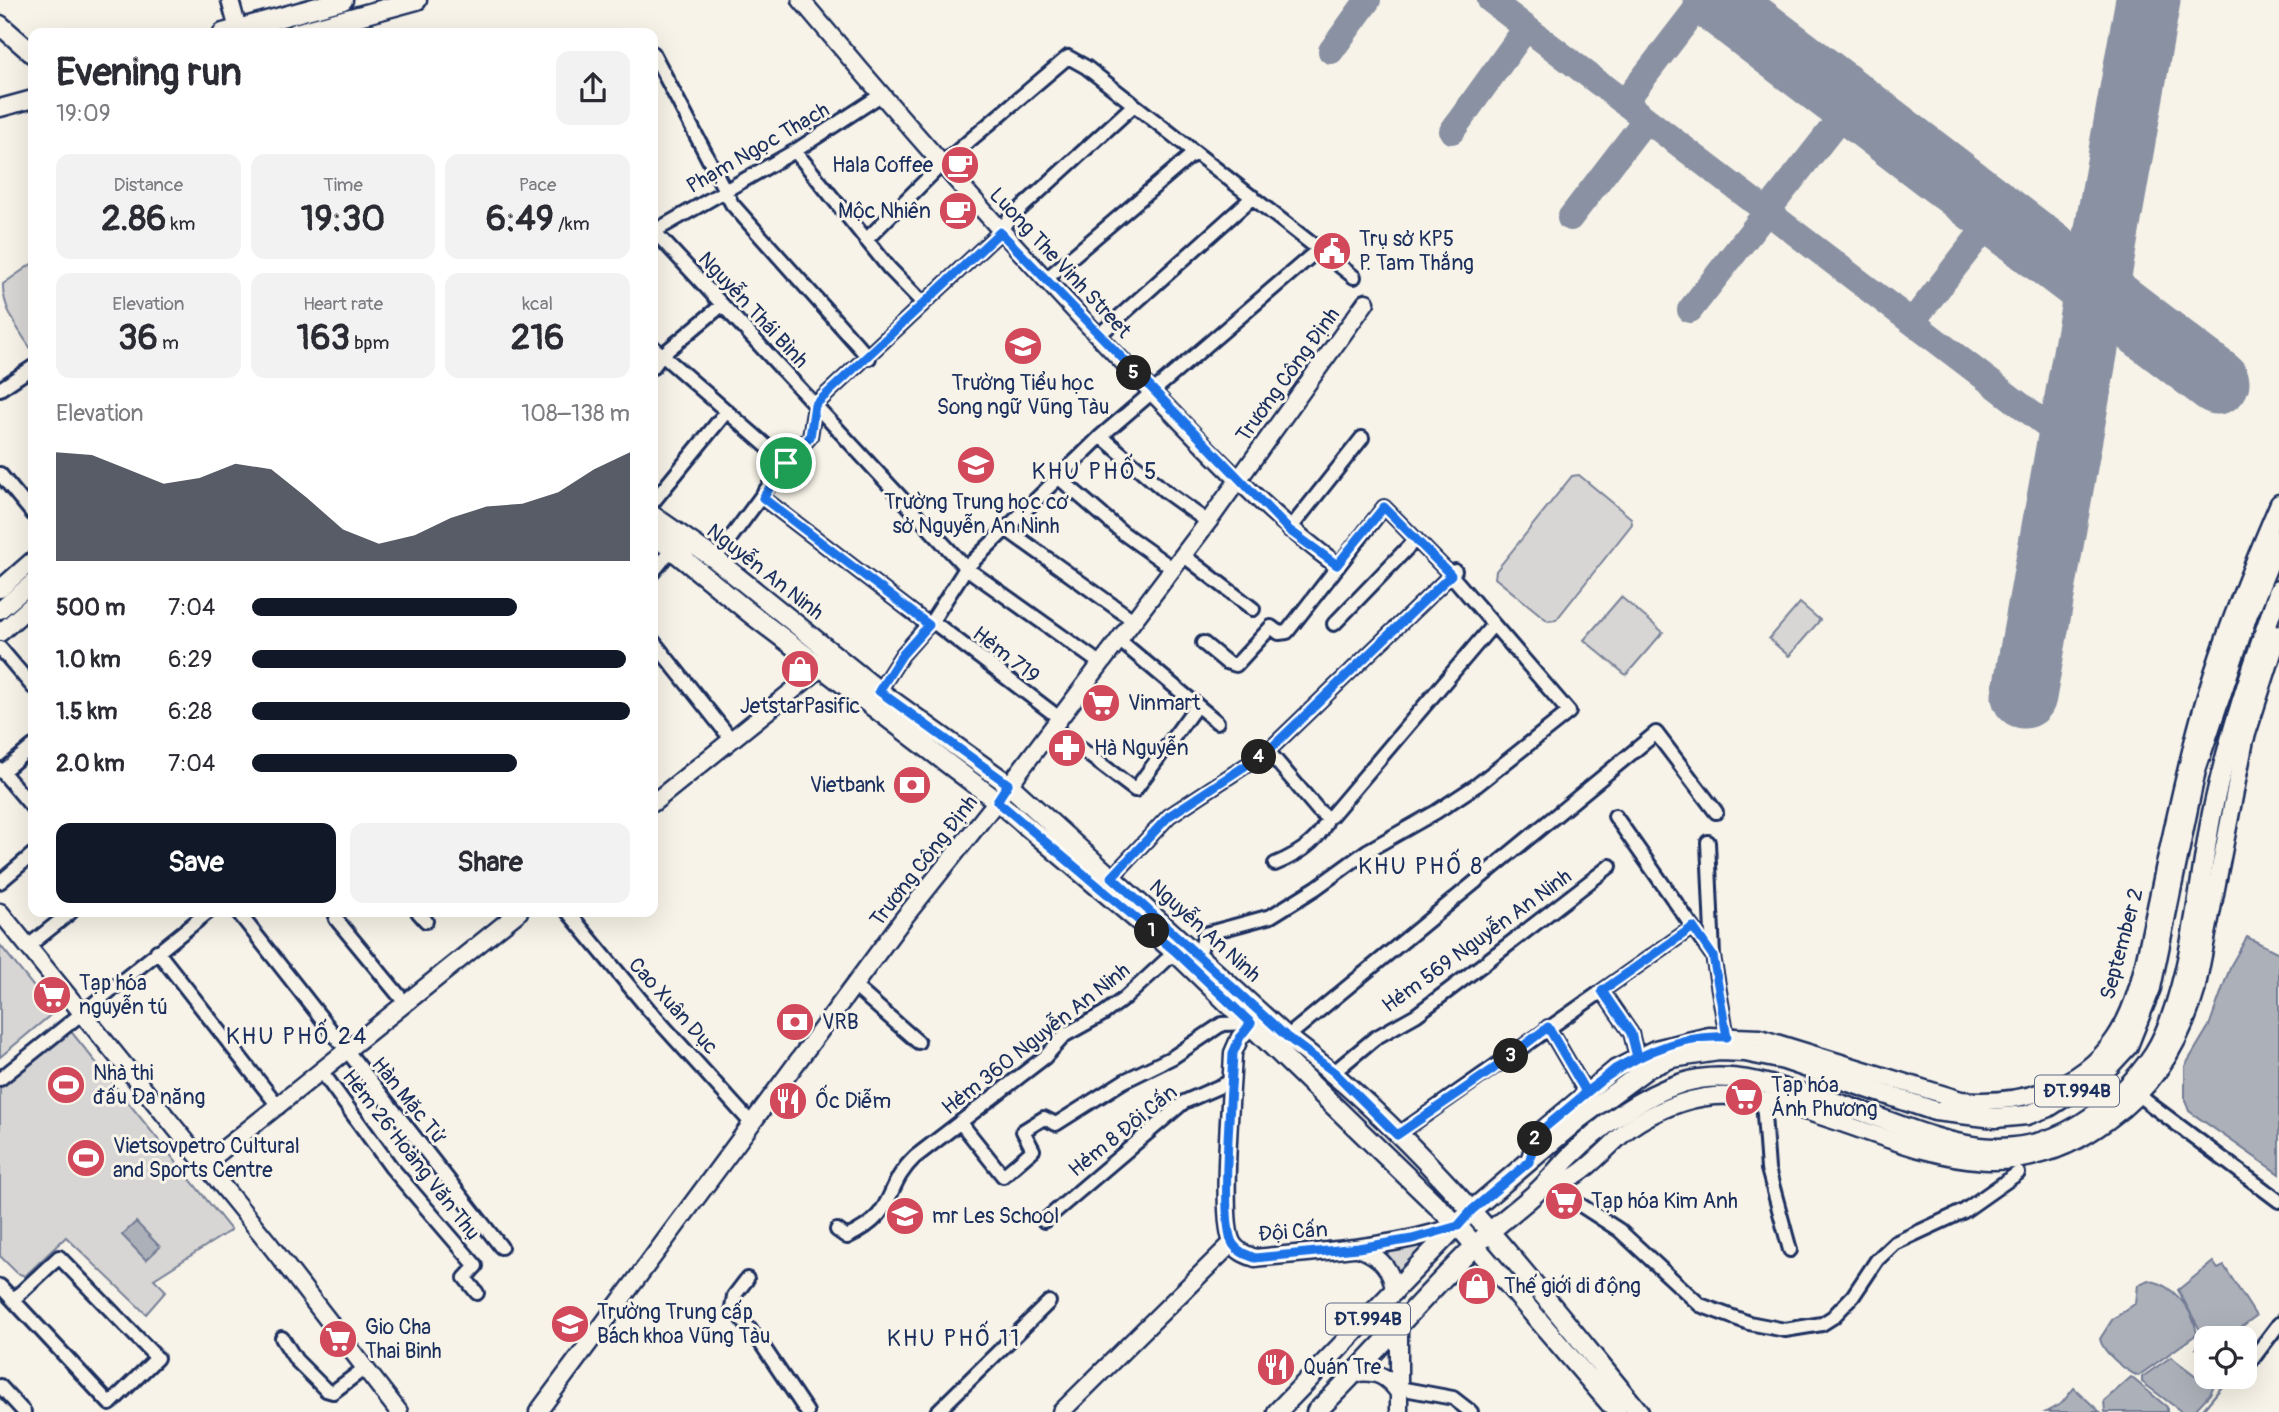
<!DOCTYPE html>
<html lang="en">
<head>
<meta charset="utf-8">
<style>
  :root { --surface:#fff; --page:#f2f2f3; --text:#2b2b33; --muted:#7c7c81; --accent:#111827 }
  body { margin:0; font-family:Pangolin,sans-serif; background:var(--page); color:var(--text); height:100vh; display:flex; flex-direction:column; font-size:26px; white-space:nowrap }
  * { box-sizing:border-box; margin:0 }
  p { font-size:23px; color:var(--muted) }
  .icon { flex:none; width:38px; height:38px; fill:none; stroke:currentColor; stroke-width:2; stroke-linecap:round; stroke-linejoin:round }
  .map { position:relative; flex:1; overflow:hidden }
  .drawer { position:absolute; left:28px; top:28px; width:630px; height:889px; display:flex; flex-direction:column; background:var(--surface); border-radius:14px; box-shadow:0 7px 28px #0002 }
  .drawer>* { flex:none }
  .fabs { position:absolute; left:2194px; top:1326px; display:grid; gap:14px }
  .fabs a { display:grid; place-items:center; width:63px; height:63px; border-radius:14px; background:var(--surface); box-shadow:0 7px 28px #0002; font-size:35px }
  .pin { position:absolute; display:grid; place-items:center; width:60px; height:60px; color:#fff; margin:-30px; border:4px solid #fff; border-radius:50%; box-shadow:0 2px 7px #0007 }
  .km { position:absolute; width:35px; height:35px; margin:-18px; border-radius:50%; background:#222; color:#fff; font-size:19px; line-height:35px; text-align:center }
  .round { display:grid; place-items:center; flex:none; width:74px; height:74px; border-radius:14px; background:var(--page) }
  .overview { display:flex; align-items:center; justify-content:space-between; height:119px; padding:0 28px }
  h1 { font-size:38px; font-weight:700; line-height:52px }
  .figures { display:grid; grid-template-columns:repeat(3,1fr); gap:10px; height:119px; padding:7px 28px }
  .figures div { display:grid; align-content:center; border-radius:14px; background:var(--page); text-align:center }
  .figures b { font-size:35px; font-weight:700 }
  .figures small { font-size:19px; font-weight:400 }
  .figures p { font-size:19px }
  .chart { height:196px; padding:14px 28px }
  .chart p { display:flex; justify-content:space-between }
  .chart svg { width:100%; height:126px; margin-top:7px; fill:var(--accent); opacity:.7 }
  .cta { display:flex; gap:14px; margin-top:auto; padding:14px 28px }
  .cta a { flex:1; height:80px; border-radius:14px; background:var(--accent); color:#fff; font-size:28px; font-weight:700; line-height:80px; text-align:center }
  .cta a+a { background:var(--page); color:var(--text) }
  ul { padding:0 28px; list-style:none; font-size:23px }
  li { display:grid; grid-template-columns:112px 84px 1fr; align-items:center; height:52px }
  li i { height:18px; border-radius:9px; background:var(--accent) }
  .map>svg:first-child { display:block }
</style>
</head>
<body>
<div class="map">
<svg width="2279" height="1412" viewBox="0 0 2279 1412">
  <rect width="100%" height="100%" fill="#f7f3e8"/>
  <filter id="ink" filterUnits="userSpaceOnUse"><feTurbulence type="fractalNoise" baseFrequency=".0143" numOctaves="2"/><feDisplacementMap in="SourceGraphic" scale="14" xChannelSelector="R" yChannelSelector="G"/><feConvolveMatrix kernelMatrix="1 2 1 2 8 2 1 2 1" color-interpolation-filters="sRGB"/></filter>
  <g filter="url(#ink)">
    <!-- green -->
    <path fill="#d7d6d4" stroke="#798299" stroke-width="2" d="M33,263V348L31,349C19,331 2,307 3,284Z
      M1579,475L1631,518L1632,524L1556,620L1548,621L1495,578L1496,571L1572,476Z
      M1621,597L1663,632L1626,675L1584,640Z
      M1800,603L1820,620L1789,656L1769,639Z
      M0,945L54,1012L0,1057Z
      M69,1029L231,1230L154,1279L166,1291L146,1314L66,1237L25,1276L17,1273L0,1256V1086Z
      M1419,1244L1424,1248L1397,1279L1373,1249Z"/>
    <!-- water -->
    <path fill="#acb0b9" stroke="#727c95" stroke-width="2" d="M2247,937L2279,953V1174L2189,1111L2185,1100V1066L2209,1026L2231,965Z
      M136,1222L160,1247L146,1260L122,1235Z
      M2213,1262L2218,1269L2224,1266L2256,1316L2225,1339H2207L2205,1344L2196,1348L2200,1330L2178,1290Z
      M2148,1280C2173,1285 2193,1308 2197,1334L2138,1376C2125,1370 2103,1353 2100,1339L2112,1320L2136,1303L2138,1285Z
      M2171,1357L2196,1376L2215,1383L2210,1394L2193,1412H2182L2142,1382V1377Z
      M2131,1377L2167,1407V1412H2105L2104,1401Z
      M2074,1388L2100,1412H2046L2062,1403Z"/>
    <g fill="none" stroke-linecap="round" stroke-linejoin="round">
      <!-- stream -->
      <path stroke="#727c95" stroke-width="2.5" d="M2271,1325L2279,1313
        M2245,1358L2254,1347
        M2201,1412L2230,1377"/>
      <!-- taxiway -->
      <path stroke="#8991a3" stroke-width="26" d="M1490,0L2069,442
        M1331,51L1368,0
        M1624,103L1703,0
        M1452,131L1526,28
        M1570,218L1646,119
        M1690,310L1852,103
        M1912,322L1996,214"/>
      <!-- runway -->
      <path stroke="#8991a3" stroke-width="65" d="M1716,0L2217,382
        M2024,696L2148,0"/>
      <!-- street casing -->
      <g stroke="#1b2f5e" stroke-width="18">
        <path id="street" d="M653,53L732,204L869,358
          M795,151L889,268L923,303
          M654,231L966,568L1101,664
          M653,232L795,151L881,95
          M866,240L942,164L1068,57L1086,67L1354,277
          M1045,280L1194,153
          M1098,336L1253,197
          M653,347L786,463
          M653,367L662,355L722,305
          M0,389L33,367
          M1101,436L1166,492L1208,522
          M0,474L33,514
          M1059,478L1123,533L1172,568
          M763,498L929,625
          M653,502L727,411
          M1006,529L1133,620
          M1289,530L1362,438
          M1183,555L1253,609
          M715,559L786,463L810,437L815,405L1000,232L1008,220L1134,105
          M653,572L672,549
          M932,621L1058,717
          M1334,624L1416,539
          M1119,640L1217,722
          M653,641L731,739
          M0,648L33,687
          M879,691L902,655L932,621L966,568L1101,436L1319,249
          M1052,727L1135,790L1197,705
          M1268,751L1318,810L1326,817L1331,816L1492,626
          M0,769L33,808
          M2,772L33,746
          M1615,816L1713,956
          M1708,842L1713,956L1727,1037
          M1275,864C1297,855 1321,840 1328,817
          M1112,877L1169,816L1268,751L1455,571
          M0,882L33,854
          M238,912L501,1247
          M418,912L426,921
          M568,912L649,1010L752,1124
          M336,919L406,1004
          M27,947L71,912
          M157,951L279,1107
          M1199,955L1205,934L1271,916L1316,888L1367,851L1436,812L1477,785L1569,712L1451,575L1384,507L1287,632L1279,633L1271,627L1236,665L1226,662L1203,643
          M854,986L918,1042
          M1602,991L1631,1033L1637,1057
          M1548,1027L1586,1092
          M1287,1037L1656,733L1716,812
          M322,1072L391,1167L476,1266L465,1278L477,1293
          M1334,1072L1375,1038L1416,1015L1482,965L1610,866
          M0,1079L208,912
          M2138,1095L2279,1201
          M1763,1101L1768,1169L1790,1250
          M960,1122L1003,1176L1033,1150L1023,1131L1044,1118L1056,1124L1124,1081L1173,1057L1222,1024L1251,1023
          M1397,1135L1693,927
          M1543,1187L1565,1195L1619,1230L1700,1305L1749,1323L1785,1330L1822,1324L1833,1317L1853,1296L1877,1260L1895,1243L1964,1211L2018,1173
          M1044,1221L1184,1102L1232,1081
          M837,1230L847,1237C899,1213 882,1188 915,1157L1045,1057L1065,1035L1103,1014L1125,998L1175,952
          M747,1279L734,1296L732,1307L760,1342L807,1412
          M0,1286L110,1404L157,1358L59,1257L13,1300
          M282,1338L296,1360L326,1390L333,1392L365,1368
          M2245,1369L2279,1324
          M2238,1378L2239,1377
          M0,1386L24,1412
          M1399,1388L1453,1398L1471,1412
          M937,1412L1049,1302"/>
      </g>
      <!-- secondary casing -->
      <g stroke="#1b2f5e" stroke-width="21">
        <path id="secondary" d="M230,0L239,33
          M801,0C913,133 1027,263 1148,388C1209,450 1267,514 1337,565
          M0,108L33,99
          M0,589L33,560
          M0,610L33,582
          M0,633L33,604
          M653,803L822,667
          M0,912L267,1241L399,1412
          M1258,1018L1240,1037L1233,1053C1232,1086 1219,1223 1233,1244C1238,1252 1247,1255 1255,1258C1323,1251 1392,1248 1457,1226
          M1529,1162L1537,1134L1615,1069L1655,1049L1709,1036L1760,1038L1961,1100C2018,1105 2080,1090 2115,1038C2140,1001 2146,951 2156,907C2167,854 2179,800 2192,747C2212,664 2245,582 2279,503
          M205,1164L519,912
          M1548,1179C1555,1178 1562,1179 1569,1178C1584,1175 1615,1139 1630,1128C1652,1112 1687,1098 1714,1096C1741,1094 1771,1101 1798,1109C1909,1141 2001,1202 2109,1120C2153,1088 2181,1044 2196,991L2245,740L2279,634
          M1358,1248C1380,1256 1393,1269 1394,1293
          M1399,1329V1412
          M1357,1373C1377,1371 1387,1376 1399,1393
          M538,1412L903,919L997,801L1208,522L1366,302
          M1061,1412L1232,1243"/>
      </g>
      <!-- primary casing -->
      <g stroke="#1b2f5e" stroke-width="23">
        <path id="primary" d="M0,25L33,54
          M223,33L343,0
          M296,33L417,0
          M653,516L715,559L879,691L1008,784L1287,1037C1425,1140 1530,1280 1639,1412
          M653,534L751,614L997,801L1175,952L1458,1226L1617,1412
          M1277,1412L1472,1210L1580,1118L1648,1068L1672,1058L1719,1051L1745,1052L1784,1060L1935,1111L1995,1118L2027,1115L2049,1107L2104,1072L2128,1046L2151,988L2196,770L2248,614L2279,539
          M1316,1412C1372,1358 1421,1298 1477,1244C1496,1224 1519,1209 1539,1190C1550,1180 1559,1167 1569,1157C1600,1126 1641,1096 1682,1083C1716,1072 1752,1079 1785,1089C1804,1094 1824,1098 1843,1105C1924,1132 1996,1175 2079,1125C2110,1106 2134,1084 2154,1053C2191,993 2198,883 2212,813C2228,737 2253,664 2279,590"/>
      </g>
      <!-- street -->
      <use href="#street" stroke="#f7f3e8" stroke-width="12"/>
      <!-- secondary -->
      <use href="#secondary" stroke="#f7f3e8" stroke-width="16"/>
      <!-- primary -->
      <use href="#primary" stroke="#f7f3e8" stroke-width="18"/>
    </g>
  </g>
  <g fill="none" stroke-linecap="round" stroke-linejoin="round" filter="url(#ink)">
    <!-- route casing -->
    <g stroke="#fff" stroke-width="14">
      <path id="route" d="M786,463L763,498L929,625L902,655L879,691L1008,784L997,801L1175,951L1251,1023L1240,1037L1233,1053C1232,1086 1219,1223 1233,1244C1238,1252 1247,1255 1255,1258L1358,1248L1412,1239L1458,1226L1472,1210L1529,1162L1537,1134L1615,1069L1637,1057L1631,1033L1602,991L1693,927L1713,956L1727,1037C1674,1034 1626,1060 1586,1092L1548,1027L1492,1070L1397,1135L1334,1072L1287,1037L1112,877L1169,816L1268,751L1451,575L1384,507L1337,565L1289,530L1000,232L815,405L810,437L786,463"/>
    </g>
    <!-- route -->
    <use href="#route" stroke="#1a73e8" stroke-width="9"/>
  </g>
  <!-- icons -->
  <defs>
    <g id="cafe-disc" transform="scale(2.0125)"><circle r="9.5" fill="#d1495b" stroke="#f7f3e8"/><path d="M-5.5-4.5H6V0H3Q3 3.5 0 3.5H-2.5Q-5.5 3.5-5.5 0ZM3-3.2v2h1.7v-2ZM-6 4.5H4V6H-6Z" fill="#fff"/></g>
    <g id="civic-disc" transform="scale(2.0125)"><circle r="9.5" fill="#d1495b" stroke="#f7f3e8"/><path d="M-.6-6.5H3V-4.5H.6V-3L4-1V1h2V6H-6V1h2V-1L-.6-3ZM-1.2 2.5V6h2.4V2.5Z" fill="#fff"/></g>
    <g id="school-disc" transform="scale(2.0125)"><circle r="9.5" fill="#d1495b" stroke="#f7f3e8"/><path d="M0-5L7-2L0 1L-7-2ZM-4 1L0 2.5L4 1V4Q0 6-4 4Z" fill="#fff"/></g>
    <g id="shop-disc" transform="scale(2.0125)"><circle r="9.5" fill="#d1495b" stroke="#f7f3e8"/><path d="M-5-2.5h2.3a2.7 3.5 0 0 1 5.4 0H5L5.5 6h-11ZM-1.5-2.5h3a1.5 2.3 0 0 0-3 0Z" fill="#fff"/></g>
    <g id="supermarket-disc" transform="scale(2.0125)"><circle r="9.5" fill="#d1495b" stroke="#f7f3e8"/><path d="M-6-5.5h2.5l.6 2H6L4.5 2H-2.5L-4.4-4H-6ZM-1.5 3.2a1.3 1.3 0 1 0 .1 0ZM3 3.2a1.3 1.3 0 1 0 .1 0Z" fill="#fff"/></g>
    <g id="pharmacy-disc" transform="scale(2.0125)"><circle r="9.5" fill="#d1495b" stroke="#f7f3e8"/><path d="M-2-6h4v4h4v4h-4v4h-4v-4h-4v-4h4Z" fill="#fff"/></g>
    <g id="bank-disc" transform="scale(2.0125)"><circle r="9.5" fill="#d1495b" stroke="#f7f3e8"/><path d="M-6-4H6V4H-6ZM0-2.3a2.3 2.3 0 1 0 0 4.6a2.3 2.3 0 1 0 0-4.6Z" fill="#fff"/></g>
    <g id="stadium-disc" transform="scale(2.0125)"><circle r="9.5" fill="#d1495b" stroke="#f7f3e8"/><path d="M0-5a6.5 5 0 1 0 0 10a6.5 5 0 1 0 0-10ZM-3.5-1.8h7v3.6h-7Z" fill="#fff"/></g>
    <g id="restaurant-disc" transform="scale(2.0125)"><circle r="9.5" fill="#d1495b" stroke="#f7f3e8"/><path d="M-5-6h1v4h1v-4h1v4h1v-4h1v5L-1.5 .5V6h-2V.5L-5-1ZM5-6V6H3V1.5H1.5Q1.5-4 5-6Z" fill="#fff"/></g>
    <g id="university-disc" transform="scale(2.0125)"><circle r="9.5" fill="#d1495b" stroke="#f7f3e8"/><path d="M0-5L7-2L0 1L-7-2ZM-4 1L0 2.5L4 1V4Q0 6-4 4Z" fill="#fff"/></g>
  </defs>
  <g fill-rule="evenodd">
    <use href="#cafe-disc" x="960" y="165"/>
    <use href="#cafe-disc" x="958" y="211"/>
    <use href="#civic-disc" x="1332" y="251"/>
    <use href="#school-disc" x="1023" y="346"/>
    <use href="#school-disc" x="976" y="465"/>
    <use href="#shop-disc" x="800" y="669"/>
    <use href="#supermarket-disc" x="1101" y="703"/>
    <use href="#pharmacy-disc" x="1067" y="748"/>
    <use href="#bank-disc" x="912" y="785"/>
    <use href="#supermarket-disc" x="52" y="995"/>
    <use href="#bank-disc" x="795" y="1022"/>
    <use href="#stadium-disc" x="66" y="1085"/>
    <use href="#supermarket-disc" x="1744" y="1097"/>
    <use href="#restaurant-disc" x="788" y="1101"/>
    <use href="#stadium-disc" x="86" y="1158"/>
    <use href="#supermarket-disc" x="1564" y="1201"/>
    <use href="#school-disc" x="905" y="1216"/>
    <use href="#shop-disc" x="1477" y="1286"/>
    <use href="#university-disc" x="570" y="1324"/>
    <use href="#supermarket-disc" x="338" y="1339"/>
    <use href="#restaurant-disc" x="1276" y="1367"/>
  </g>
  <g text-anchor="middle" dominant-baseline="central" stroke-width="6" stroke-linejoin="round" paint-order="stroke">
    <!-- shield labels -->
    <g fill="#f7f3e8" stroke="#5d6a87" stroke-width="2">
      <rect x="2035" y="1075.5" width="84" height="31" rx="5"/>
      <rect x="1326" y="1303.5" width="84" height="31" rx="5"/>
    </g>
    <g font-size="19" font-weight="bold" fill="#1b2f5e">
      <text x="2077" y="1091">ĐT.994B</text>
      <text x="1368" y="1319">ĐT.994B</text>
    </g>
    <!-- street labels -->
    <g font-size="21" fill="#1b2f5e" stroke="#f7f3e8">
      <text transform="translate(758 148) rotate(-30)">Phạm Ngọc Thạch</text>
      <text transform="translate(1060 263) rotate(47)">Luong The Vinh Street</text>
      <text transform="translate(753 310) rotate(47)">Nguyễn Thái Bình</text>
      <text transform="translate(1288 375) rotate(-54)">Trương Công Định</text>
      <text transform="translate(765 572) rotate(38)">Nguyễn An Ninh</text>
      <text transform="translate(1006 655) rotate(38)">Hẻm 719</text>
      <text transform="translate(924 861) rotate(-52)">Trương Công Định</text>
      <text transform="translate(1205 931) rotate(42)">Nguyễn An Ninh</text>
      <text transform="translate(1477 941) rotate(-36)">Hẻm 569 Nguyễn An Ninh</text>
      <text transform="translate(2122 944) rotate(-75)">September 2</text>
      <text transform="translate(673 1006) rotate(48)">Cao Xuân Dục</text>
      <text transform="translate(1036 1039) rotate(-38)">Hẻm 360 Nguyễn An Ninh</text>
      <text transform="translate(409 1101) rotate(51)">Hàn Mặc Tử</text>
      <text transform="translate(1123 1131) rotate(-39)">Hẻm 8 Đội Cấn</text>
      <text transform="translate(411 1155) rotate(52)">Hẻm 26 Hoàng Văn Thụ</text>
      <text transform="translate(1293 1232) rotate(-4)">Đội Cấn</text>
    </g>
    <!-- poi labels -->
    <g font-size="21" fill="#1b2f5e" stroke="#f7f3e8" text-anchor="start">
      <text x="933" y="165" text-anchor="end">Hala Coffee</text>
      <text x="931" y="211" text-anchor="end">Mộc Nhiên</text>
      <text x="1359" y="239">Trụ sở KP5<tspan x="1359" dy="24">P. Tam Thắng</tspan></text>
      <text x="1023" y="383" text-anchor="middle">Trường Tiểu học<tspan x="1023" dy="24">Song ngữ Vũng Tàu</tspan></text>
      <text x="976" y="502" text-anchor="middle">Trường Trung học cơ<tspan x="976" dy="24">sở Nguyễn An Ninh</tspan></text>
      <text x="1128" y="703">Vinmart</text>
      <text x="800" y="706" text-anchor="middle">JetstarPasific</text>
      <text x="1094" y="748">Hà Nguyễn</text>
      <text x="885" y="785" text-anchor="end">Vietbank</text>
      <text x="79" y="983">Tạp hóa<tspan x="79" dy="24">nguyễn tú</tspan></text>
      <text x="822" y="1022">VRB</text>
      <text x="93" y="1073">Nhà thi<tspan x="93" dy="24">đấu Đa năng</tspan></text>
      <text x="1771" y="1085">Tạp hóa<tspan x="1771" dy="24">Ánh Phương</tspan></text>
      <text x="815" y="1101">Ốc Diễm</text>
      <text x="113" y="1146">Vietsovpetro Cultural<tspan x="113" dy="24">and Sports Centre</tspan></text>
      <text x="1591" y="1201">Tạp hóa Kim Anh</text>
      <text x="932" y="1216">mr Les School</text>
      <text x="1504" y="1286">Thế giới di động</text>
      <text x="597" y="1312">Trường Trung cấp<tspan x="597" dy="24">Bách khoa Vũng Tàu</tspan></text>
      <text x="365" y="1327">Gio Cha<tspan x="365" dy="24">Thai Binh</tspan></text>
      <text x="1303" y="1367">Quán Tre</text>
    </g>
    <!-- neighbourhood labels -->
    <g font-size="23" letter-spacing="2" fill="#1b2f5e" stroke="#f7f3e8">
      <text x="1095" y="471">KHU PHỐ 5</text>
      <text x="1421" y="866">KHU PHỐ 8</text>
      <text x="297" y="1036">KHU PHỐ 24</text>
      <text x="954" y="1338">KHU PHỐ 11</text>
    </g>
  </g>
</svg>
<div class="fabs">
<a><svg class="icon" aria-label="locate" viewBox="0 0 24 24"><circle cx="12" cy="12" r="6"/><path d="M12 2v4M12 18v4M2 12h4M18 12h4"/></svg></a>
</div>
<div class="pin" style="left:786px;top:463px;background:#1e9e55"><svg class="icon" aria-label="arrive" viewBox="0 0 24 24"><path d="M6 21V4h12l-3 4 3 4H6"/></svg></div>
<b class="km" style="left:1152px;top:931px">1</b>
<b class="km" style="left:1535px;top:1139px">2</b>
<b class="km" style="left:1511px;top:1056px">3</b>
<b class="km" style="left:1259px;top:757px">4</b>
<b class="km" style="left:1134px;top:373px">5</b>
<section class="drawer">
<div class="overview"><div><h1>Evening run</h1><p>19:09</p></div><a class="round"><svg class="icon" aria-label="share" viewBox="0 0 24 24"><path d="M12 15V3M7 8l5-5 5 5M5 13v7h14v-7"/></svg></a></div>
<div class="figures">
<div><p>Distance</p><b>2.86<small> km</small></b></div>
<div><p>Time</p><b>19:30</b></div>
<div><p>Pace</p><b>6:49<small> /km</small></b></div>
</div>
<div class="figures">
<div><p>Elevation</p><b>36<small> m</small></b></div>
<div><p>Heart rate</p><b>163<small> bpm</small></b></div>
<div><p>kcal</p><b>216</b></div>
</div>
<div class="chart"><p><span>Elevation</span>108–138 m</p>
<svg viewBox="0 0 160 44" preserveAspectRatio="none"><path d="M0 44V6L10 7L20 12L30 17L40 15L50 10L60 12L70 22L80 33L90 38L100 35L110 29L120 25L130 24L140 20L150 12L160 6V44z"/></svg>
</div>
<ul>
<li><b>500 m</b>7:04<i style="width:70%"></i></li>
<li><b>1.0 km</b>6:29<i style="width:99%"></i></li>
<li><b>1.5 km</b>6:28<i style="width:100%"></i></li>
<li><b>2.0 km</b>7:04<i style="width:70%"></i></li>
</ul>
<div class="cta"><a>Save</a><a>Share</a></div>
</section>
</div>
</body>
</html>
